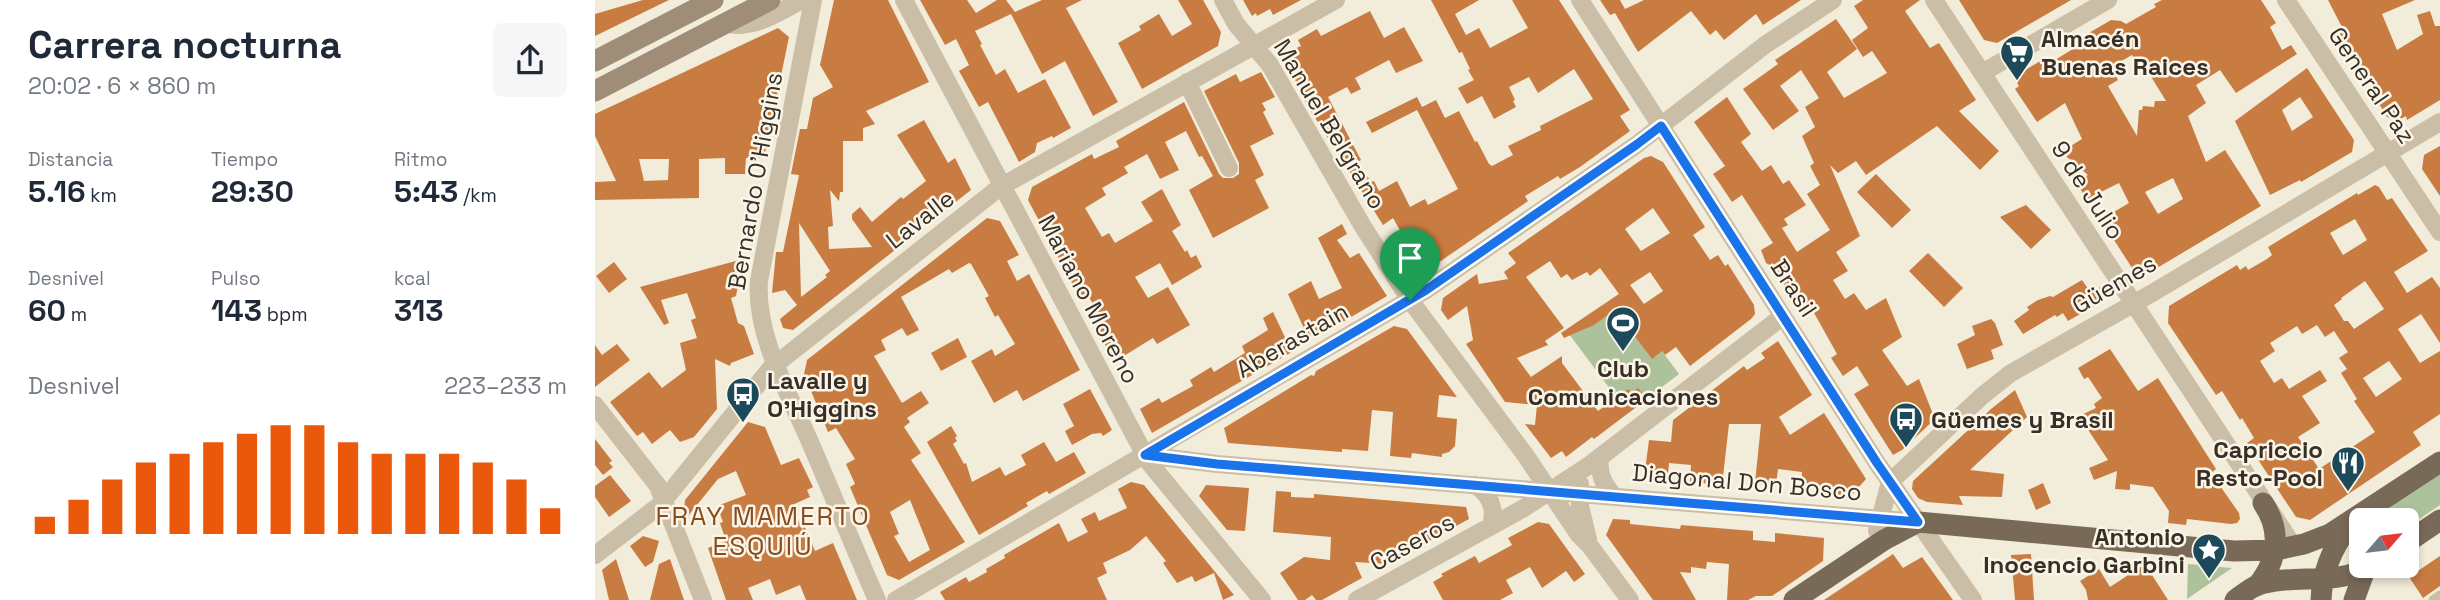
<!DOCTYPE html>
<html lang="es">
<head>
<meta charset="utf-8">
<style>
  :root { --surface:#fff; --page:#f6f6f7; --text:#1f2937; --muted:#747a83; --accent:#ea580c }
  body { margin:0; font-family:"Space Grotesk",sans-serif; background:var(--page); color:var(--text); height:100vh; display:flex; flex-direction:column; font-size:26px; white-space:nowrap }
  * { box-sizing:border-box; margin:0 }
  p { font-size:23px; color:var(--muted) }
  .icon { flex:none; width:38px; height:38px; fill:none; stroke:currentColor; stroke-width:2; stroke-linecap:round; stroke-linejoin:round }
  .map { position:relative; flex:1; overflow:hidden }
  .panel { display:flex; flex-direction:column; background:var(--surface); width:595px }
  .panel>* { flex:none }
  .needle { width:46px; rotate:62deg }
  .tools { position:absolute; left:1754px; top:508px; display:grid; gap:14px }
  .tools a { display:grid; place-items:center; width:70px; height:70px; border-radius:10px; background:var(--surface); box-shadow:0 4px 10px #0003; font-size:35px }
  .pin { position:absolute; display:grid; place-items:center; width:60px; height:60px; color:#fff; margin:-72px -30px; border-radius:50% 50% 50% 0; rotate:-45deg; box-shadow:0 0 7px #0007 }
  .pin .icon { rotate:45deg }
  .round { display:grid; place-items:center; flex:none; width:74px; height:74px; border-radius:10px; background:var(--page) }
  .summary { display:flex; align-items:center; justify-content:space-between; height:119px; padding:0 28px }
  h1 { font-size:38px; font-weight:700; line-height:52px }
  .figures { display:grid; grid-template-columns:repeat(3,1fr); gap:10px; height:119px; padding:7px 28px }
  .figures div { display:grid; align-content:center }
  .figures b { font-size:30px; font-weight:700 }
  .figures small { font-size:19px; font-weight:400 }
  .figures p { font-size:19px }
  .chart { height:196px; padding:14px 28px }
  .chart p { display:flex; justify-content:space-between }
  .chart svg { width:100%; height:126px; margin-top:7px; stroke:var(--accent); stroke-width:6 }
  main { display:flex; flex:1; min-height:0 }
  .map>svg:first-child { display:block }
</style>
</head>
<body>
<main>
<section class="panel">
<div class="summary"><div><h1>Carrera nocturna</h1><p>20:02 · 6 × 860 m</p></div><a class="round"><svg class="icon" aria-label="share" viewBox="0 0 24 24"><path d="M12 15V3M7 8l5-5 5 5M5 13v7h14v-7"/></svg></a></div>
<div class="figures">
<div><p>Distancia</p><b>5.16<small> km</small></b></div>
<div><p>Tiempo</p><b>29:30</b></div>
<div><p>Ritmo</p><b>5:43<small> /km</small></b></div>
</div>
<div class="figures">
<div><p>Desnivel</p><b>60<small> m</small></b></div>
<div><p>Pulso</p><b>143<small> bpm</small></b></div>
<div><p>kcal</p><b>313</b></div>
</div>
<div class="chart"><p><span>Desnivel</span>223–233 m</p>
<svg viewBox="0 0 160 44" preserveAspectRatio="none"><path d="M5 44V38M15 44V32M25 44V25M35 44V19M45 44V16M55 44V12M65 44V9M75 44V6M85 44V6M95 44V12M105 44V16M115 44V16M125 44V16M135 44V19M145 44V25M155 44V35"/></svg>
</div>
</section>
<div class="map">
<svg width="1845" height="600" viewBox="0 0 1845 600">
  <rect width="100%" height="100%" fill="#f2ecdb"/>
  <!-- green -->
  <path fill="#adc29a" d="M1024,294L1084,374L1033,413L971,330Z
    M1845,472V505L1811,528V520H1784L1800,502Z
    M1593,564L1637,568L1592,599Z"/>
  <!-- building -->
  <path fill="#c97c42" fill-rule="evenodd" d="M48,0H74L0,36V14Z
    M239,0H293L334,82L271,111L280,124L268,128V141H248V192H245L244,201L235,190L238,226L233,227L234,249L277,247L257,219V214L265,207L277,222L306,197L308,199L331,181L302,135L329,120L353,163L360,158L376,190L349,211L342,202L321,218L328,228L198,330L188,328L185,319L202,305L190,290L177,293L181,252H188L204,175L196,174L205,129H212L218,98L238,87L225,65ZM204,223L235,271L230,275L232,277L206,297Z
    M325,0H372L381,13L402,0H411L420,12L447,0H487L471,8L523,102L498,116L470,61L447,74L416,14L380,31L387,44L385,45L401,75L410,69L423,93L450,79L476,128L458,138L457,136L442,143L440,152L424,162L393,102L384,107L364,71L374,65L361,39L350,45Z
    M583,0H608L626,32L623,46L547,89L523,43L546,30L544,26L564,14L577,36L597,24Z
    M648,0H706L678,15L675,9L662,16L661,13L657,16Z
    M836,0H884L860,14L871,35L884,28L895,48L933,28L917,0H964L1035,110L1025,116L1035,131L985,167L965,179L963,176L930,196L933,201L821,278L805,252L814,246L798,218L788,225L712,105L696,71L698,69L693,58L697,50L706,46L703,40L722,29L726,36L775,11L789,38L809,27L828,61L801,73L794,60L760,78L766,89L756,94L752,87L733,97L766,160L763,162L776,182L779,181L784,191L802,181L815,207L830,199L833,205L863,189L822,110L777,133L771,122L822,97L827,107L841,100L850,118L864,111L880,142L882,141L894,164L897,166L918,155L913,146L946,130L945,126L998,99L979,69L943,93L934,77L914,87L920,100L918,101L921,107L899,119L887,96L872,104L863,88L879,80L873,70L875,69L867,52L864,53Z
    M1005,0H1025L1030,9L1049,0H1206L1168,25L1161,14L1129,40L1121,30L1115,35L1096,11L1043,52L1020,13L1015,15Z
    M1268,0H1325L1310,11L1335,48L1344,43L1381,100L1364,111L1404,151L1385,170L1342,126L1271,175L1261,161L1243,173L1235,165L1265,236L1241,252L1253,271L1238,280L1250,299L1259,293L1271,310L1291,298L1307,337L1287,350L1312,386L1324,379L1340,419L1307,450L1298,455L1259,394L1274,385L1262,366L1248,376L1236,358L1242,354L1218,311L1214,314L1195,283L1190,286L1178,267L1171,263L1166,250L1178,243L1147,195L1137,202L1125,184L1118,174L1130,166L1099,122L1132,97L1156,134L1146,142L1167,171L1176,165L1188,184L1194,180L1211,205L1189,219L1193,225L1187,228L1202,252L1235,230L1212,194L1225,185L1215,166L1219,163L1207,136L1220,127L1210,107L1224,98L1206,70L1185,86L1204,111L1178,130L1148,89L1183,64L1180,60L1241,19L1262,49L1232,72L1249,98L1292,73L1277,51L1268,57L1257,40L1273,28L1259,6Z
    M1364,0H1476L1402,43L1389,40Z
    M1567,0H1666L1681,23L1675,27L1687,50L1696,45L1702,54L1641,93L1625,70L1601,85L1611,103L1593,116L1611,162L1630,150L1666,206L1552,274L1539,271L1519,240L1524,236L1512,216L1534,203L1524,183L1492,199L1480,181L1493,175L1466,152L1487,139L1470,103L1442,122L1420,89L1424,86L1421,81L1422,75L1452,57L1455,63L1478,49L1475,44L1516,20L1526,21L1531,24L1561,7L1559,4ZM1537,55L1547,73L1552,70L1571,101H1560L1559,107L1548,106L1547,110H1544L1542,136L1513,86L1523,80L1516,67ZM1578,178L1588,199L1563,214L1550,192Z
    M1733,0H1820L1787,14L1802,50L1828,34L1822,15L1835,11L1840,26H1845V100L1812,120L1811,116L1802,121L1792,117L1783,102L1789,99L1771,68L1767,71L1753,46L1751,47L1744,34L1749,31Z
    M183,28L194,37L169,158H151L150,174H130V158L104,159V198L0,200V182L21,181L0,136V114ZM44,159H74L73,180L49,181Z
    M1712,68L1759,140L1757,152L1706,182L1705,180L1675,195L1640,121ZM1705,97L1718,117L1697,131L1687,110Z
    M666,72L680,97L667,103L671,110L668,112L679,134L655,146L669,175L660,180L674,208L618,238L594,190L618,176L607,156L604,157L591,131L570,142L584,170L565,179L552,154L529,167L533,173L507,188L511,195L490,208L507,237L514,233L520,243L558,221L546,202L567,189L586,225L577,231L590,252L592,250L596,258L601,255L607,267L577,285L565,263L540,277L553,298L573,287L595,325L562,344L558,338L519,362L498,321L506,317L492,294L485,298L433,200L437,187L497,154L499,159L524,147L521,141L589,102L624,174L628,178H638L644,174V163L609,91L641,74L645,82Z
    M1845,146V196L1827,169L1829,155Z
    M1056,156L1068,162L1110,227L1098,235L1115,260L1123,255L1130,266L1133,264L1159,305L1160,314L1156,319L1095,366L1081,347L1070,355L1067,351L1057,359L1020,310L999,325L969,338L966,333L1024,294L1005,268L995,276L992,272L977,280L972,274L966,278L955,261L931,277L969,328L950,341L953,345L922,358L936,377L967,356V363L1003,411L1033,389L1036,393L1043,388L1052,399L999,439L997,437L971,457L967,451L956,458L930,424L940,425L942,405L910,402L871,344L878,340L872,306L853,320L846,310L848,298L882,274L884,284L913,279L909,272L921,263L913,253L1049,158ZM1058,208L1075,233L1046,251L1030,229ZM1055,272L1068,291L1049,304L1035,285Z
    M1281,174L1316,210L1297,228L1262,192Z
    M1780,185L1784,187L1792,200L1797,198L1833,251L1799,272L1812,293L1837,277L1845,288V343L1826,314L1803,329L1825,363L1845,351V414L1818,432L1826,445L1715,520L1701,517L1652,443L1659,438L1647,418L1645,420L1627,391L1621,395L1573,323L1574,306L1642,265L1645,270L1651,266L1653,270L1672,259L1677,255L1673,247L1762,193L1763,195ZM1760,219L1772,240L1748,255L1735,233ZM1770,281L1789,309L1759,329L1753,321H1749L1739,305L1747,299L1746,298ZM1722,325L1730,337L1739,331L1753,352L1744,358L1752,369L1746,373L1762,399L1759,401L1780,432L1724,469L1703,437L1725,423L1707,396L1732,381L1725,370L1694,389L1687,378L1679,383L1665,361L1680,351L1675,343L1702,326L1707,334ZM1794,361L1807,379L1781,397L1768,378Z
    M1431,205L1456,230L1436,249L1405,217Z
    M392,218L405,221L424,255L412,261L422,281L434,274L485,370L428,401L422,390L399,403L376,361L397,349L400,356L420,344L403,315L400,317L390,298L394,296L376,264L374,263L357,273L354,269L306,297L324,330L312,336L307,328L286,340L291,350L279,356L307,403L326,391L334,403L312,418L315,422L309,427L326,453L316,460L370,542L304,580L292,575L255,487L260,484L251,464L260,459L241,428L233,432L209,374L212,360ZM315,500L335,550L314,562L299,536L304,534L295,512Z
    M747,224L752,234L742,240L755,258L764,253L792,296L734,330L733,328L713,337L693,294L716,281L724,299L747,288L723,238Z
    M1333,253L1368,288L1349,307L1314,271Z
    M148,259L141,296L136,298L143,323L149,326L159,354L136,363L135,366L120,359L122,409L99,437L85,442L75,430L57,444L48,432L42,436L15,402L54,372L67,388L91,370L85,343L102,338L96,320L101,318L92,293L66,300L74,323L69,325L45,287Z
    M19,262L32,279L14,293L1,276Z
    M1487,280L1496,293L1508,285L1503,304L1473,321L1468,313L1462,317L1460,315L1428,334L1419,321L1434,310L1432,307L1443,300L1455,296L1458,297Z
    M678,312L697,352L557,433L545,409L564,398L567,403L598,386L595,380L616,367L619,372L650,353L647,346L673,330L668,318Z
    M1396,319L1400,323L1408,345L1396,350L1399,359L1372,369L1362,344L1380,335L1377,326Z
    M799,326L812,329L862,397L844,395L842,417L862,419L860,446L854,452L847,454V457L817,453L816,458L795,456L798,412L777,410L773,451L747,449V452L633,443L629,428L716,375L719,376L721,371Z
    M363,338L372,357L346,371L336,353Z
    M1183,341L1217,395L1184,417L1195,435L1229,413L1271,479L1255,497L1224,494L1225,487L1206,485L1207,472L1183,469L1181,485L1160,483L1166,424H1134L1127,485L1095,482L1096,465L1074,463L1073,475L1050,471L1054,440L1076,442L1078,420L1149,366L1152,370L1170,358L1166,353Z
    M22,344L35,360L0,387V345L7,355Z
    M1515,349L1543,391L1563,378L1621,469L1616,473L1644,513L1645,519L1642,523L1636,524L1592,519L1591,525L1573,523L1574,511L1558,487L1535,484V490L1520,489L1522,471L1499,480L1494,468L1513,460L1484,416L1501,408L1499,404L1507,398L1493,377L1489,379L1483,368Z
    M495,389L517,430L508,436L506,433L497,434L477,445L470,431L479,426L468,404Z
    M1420,390L1432,417L1375,470L1409,474L1407,497L1364,496L1368,505L1332,502L1323,498L1317,489L1318,481L1396,409Z
    M153,422L170,427L186,465L204,458L218,487L212,490L215,497L197,505L207,529L210,527L220,551L238,543L262,600H211L205,585L181,595L175,579L153,588L158,600H131L113,548L131,541L125,523L128,522L122,506L151,495L141,471L123,479L89,521L88,518L90,500Z
    M356,426L362,436L360,438L362,441L358,444L369,464L371,463L377,482L405,467L410,476L431,465L426,455L449,442L461,462L479,452L491,473L454,494L452,491L431,503L433,506L384,535L332,442Z
    M0,439L17,461L14,463L18,467L8,475L0,465Z
    M15,475L36,501L14,517L0,497V486Z
    M536,482L549,485L639,595L628,600L619,573L600,582L597,576L582,583L568,563L571,561L551,536L535,550L508,563L512,573L502,578L512,600H350L345,592L371,577L374,582L392,572L391,569L410,558L409,555L464,523L473,542L493,532L486,519L500,512L504,521L532,508L523,489Z
    M1448,483L1456,503L1441,510L1433,490Z
    M611,485L654,488L650,531L632,530L604,496Z
    M681,491L696,492V497L719,498V494L871,507L874,519L792,564L760,562L767,578L727,600H721L717,595L710,600H703L685,573L709,557L735,560L736,537L678,532Z
    M1018,519L1035,520V524L1085,529L1086,525L1158,531V540L1180,542V533L1229,538L1228,561L1177,596H1161L1153,600H1132L1134,564L1112,562L1111,569L1096,567V573L1085,572L1101,600H1058L1011,535Z
    M943,522L954,524L990,574L979,582L971,571L947,588L935,567L911,580L918,593L905,600H848L838,582L848,576L846,574L880,556L884,563L917,545L913,538Z
    M48,536L64,541L58,562L50,567L35,546Z
    M1298,554L1308,568L1327,557L1358,600H1229Z
    M1436,554L1439,600H1420L1416,555Z
    M1845,556V586L1828,598L1814,577Z
    M21,559L34,600H14L7,570Z
    M75,559L89,600H55L64,564Z
    M1550,564L1573,600H1493L1491,590L1485,581L1504,569L1515,587Z"/>
  <g fill="none" stroke-linecap="round" stroke-linejoin="round">
    <!-- lane -->
    <path stroke="#cbbea6" stroke-width="9" d="M1838,600L1845,595"/>
    <!-- street -->
    <path stroke="#cbbea6" stroke-width="18" d="M218,0L164,281C160,336 194,393 215,442C238,495 259,548 282,600
      M309,0L553,461L667,600
      M628,0L641,24L675,65L767,225L815,300L931,456L984,535L995,546L1035,600
      M985,0L1282,463L1378,600
      M1339,0L1699,547
      M1691,0L1845,232
      M131,24C160,29 182,13 207,0
      M1387,73L1513,0
      M592,82L634,168
      M0,405L63,486L108,600
      M550,455L622,464L1323,522
      M1005,457C1003,473 1008,484 1019,496
      M985,484V506L993,539
      M880,485C895,494 901,509 896,526
      M1282,531L1295,482L1387,396L1416,373L1559,292L1845,122
      M0,555L65,505L176,368L405,187L741,0
      M301,600L831,290L1041,145L1170,45L1238,0
      M762,600L929,508L996,464L1188,316"/>
    <!-- secondary -->
    <path stroke="#9f8d78" stroke-width="21" d="M0,61L118,0
      M0,91L175,0"/>
    <!-- primary -->
    <path stroke="#796a58" stroke-width="21" d="M1811,543L1845,520
      M1662,586C1683,560 1687,531 1668,503
      M1199,600L1289,540L1323,522L1639,551L1681,550L1709,544L1735,534L1845,462
      M1640,600C1647,595 1655,588 1663,585C1699,573 1744,587 1777,565
      M1726,600C1727,572 1737,548 1754,526
      M1759,600L1770,570"/>
  </g>
  <g fill="none" stroke-linecap="round" stroke-linejoin="round">
    <!-- route casing -->
    <g stroke="#fff" stroke-width="14">
      <path id="route" d="M1066,126L1282,463L1323,522L622,464L550,455L831,290L1041,145Z"/>
    </g>
    <!-- route -->
    <use href="#route" stroke="#1a73e8" stroke-width="9"/>
  </g>
  <!-- icons -->
  <defs>
    <g id="supermarket-pin" transform="scale(1.75)"><path d="M0 17L-7.5 6A9.5 9.5 0 1 1 7.5 6Z" fill="#1c4a5a" stroke="#faf5e7"/><path d="M-6-5.5h2.5l.6 2H6L4.5 2H-2.5L-4.4-4H-6ZM-1.5 3.2a1.3 1.3 0 1 0 .1 0ZM3 3.2a1.3 1.3 0 1 0 .1 0Z" fill="#fff"/></g>
    <g id="stadium-pin" transform="scale(1.75)"><path d="M0 17L-7.5 6A9.5 9.5 0 1 1 7.5 6Z" fill="#1c4a5a" stroke="#faf5e7"/><path d="M0-5a6.5 5 0 1 0 0 10a6.5 5 0 1 0 0-10ZM-3.5-1.8h7v3.6h-7Z" fill="#fff"/></g>
    <g id="bus-pin" transform="scale(1.75)"><path d="M0 17L-7.5 6A9.5 9.5 0 1 1 7.5 6Z" fill="#1c4a5a" stroke="#faf5e7"/><path d="M-5-6H5V4H4V6H2V4H-2V6H-4V4H-5ZM-3.5-4V0h7V-4ZM-3.5 1.2v1.5H-2V1.2ZM2 1.2v1.5H3.5V1.2Z" fill="#fff"/></g>
    <g id="restaurant-pin" transform="scale(1.75)"><path d="M0 17L-7.5 6A9.5 9.5 0 1 1 7.5 6Z" fill="#1c4a5a" stroke="#faf5e7"/><path d="M-5-6h1v4h1v-4h1v4h1v-4h1v5L-1.5 .5V6h-2V.5L-5-1ZM5-6V6H3V1.5H1.5Q1.5-4 5-6Z" fill="#fff"/></g>
    <g id="sight-pin" transform="scale(1.75)"><path d="M0 17L-7.5 6A9.5 9.5 0 1 1 7.5 6Z" fill="#1c4a5a" stroke="#faf5e7"/><path d="M0-6L1.8-2.2L6-1.7L2.9 1.2L3.7 5.4L0 3.3L-3.7 5.4L-2.9 1.2L-6-1.7L-1.8-2.2Z" fill="#fff"/></g>
  </defs>
  <g fill-rule="evenodd">
    <use href="#supermarket-pin" x="1422" y="52"/>
    <use href="#stadium-pin" x="1028" y="323"/>
    <use href="#bus-pin" x="148" y="394"/>
    <use href="#bus-pin" x="1311" y="419"/>
    <use href="#restaurant-pin" x="1753" y="463"/>
    <use href="#sight-pin" x="1614" y="550"/>
  </g>
  <g text-anchor="middle" dominant-baseline="central" stroke-width="5" stroke-linejoin="round" paint-order="stroke">
    <!-- poi labels -->
    <g font-size="24" font-weight="bold" fill="#372f27" stroke="#faf5e7" text-anchor="start">
      <text x="1446" y="38">Almacén<tspan x="1446" dy="28">Buenas Raices</tspan></text>
      <text x="1028" y="368" text-anchor="middle">Club<tspan x="1028" dy="28">Comunicaciones</tspan></text>
      <text x="172" y="380">Lavalle y<tspan x="172" dy="28">O'Higgins</tspan></text>
      <text x="1336" y="419">Güemes y Brasil</text>
      <text x="1728" y="449" text-anchor="end">Capriccio<tspan x="1728" dy="28">Resto-Pool</tspan></text>
      <text x="1590" y="536" text-anchor="end">Antonio<tspan x="1590" dy="28">Inocencio Garbini</tspan></text>
    </g>
    <!-- street labels -->
    <g font-size="24" fill="#372f27" stroke="#faf5e7">
      <text transform="translate(1777 85) rotate(56)">General Paz</text>
      <text transform="translate(735 124) rotate(59)">Manuel Belgrano</text>
      <text transform="translate(160 181) rotate(-80)">Bernardo O'Higgins</text>
      <text transform="translate(1493 190) rotate(57)">9 de Julio</text>
      <text transform="translate(325 219) rotate(-38)">Lavalle</text>
      <text transform="translate(1519 284) rotate(-30)">Güemes</text>
      <text transform="translate(1199 288) rotate(57)">Brasil</text>
      <text transform="translate(494 299) rotate(62)">Mariano Moreno</text>
      <text transform="translate(697 340) rotate(-30)">Aberastain</text>
      <text transform="translate(1152 482) rotate(5)">Diagonal Don Bosco</text>
      <text transform="translate(817 542) rotate(-29)">Caseros</text>
    </g>
    <!-- neighbourhood labels -->
    <g font-size="26" letter-spacing="2" fill="#884c1e" stroke="#faf5e7">
      <text x="168" y="516">FRAY MAMERTO<tspan x="168" dy="30">ESQUIÚ</tspan></text>
    </g>
  </g>
</svg>
<div class="tools">
<a><svg class="needle" viewBox="-14 -14 28 28"><path d="M0-13l5 13h-10z" fill="#e53935"/><path d="M0 13l5-13h-10z" fill="#747a83"/></svg></a>
</div>
<div class="pin" style="left:815px;top:300px;background:#1e9e55"><svg class="icon" aria-label="arrive" viewBox="0 0 24 24"><path d="M6 21V4h12l-3 4 3 4H6"/></svg></div>
</div>
</main>
</body>
</html>
